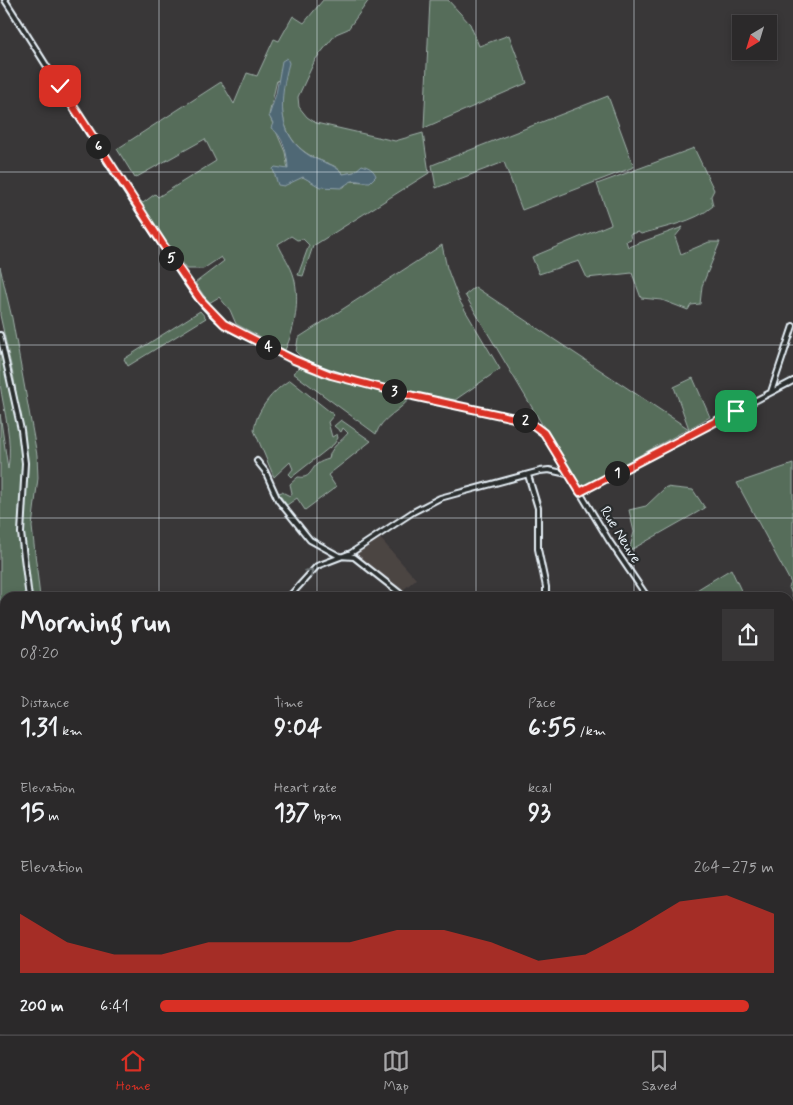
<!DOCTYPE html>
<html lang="en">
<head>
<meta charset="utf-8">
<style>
  :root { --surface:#2b292a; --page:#373536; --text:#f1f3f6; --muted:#a6a6a8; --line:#474547; --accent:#d93025 }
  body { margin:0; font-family:Mynerve,sans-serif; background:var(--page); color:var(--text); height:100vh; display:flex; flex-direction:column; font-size:19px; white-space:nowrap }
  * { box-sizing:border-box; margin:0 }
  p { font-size:16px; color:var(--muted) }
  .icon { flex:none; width:28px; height:28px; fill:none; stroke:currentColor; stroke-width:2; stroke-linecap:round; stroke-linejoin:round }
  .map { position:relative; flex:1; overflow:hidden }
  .details { position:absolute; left:0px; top:592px; width:794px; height:442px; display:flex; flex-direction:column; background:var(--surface); border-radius:15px 15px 0 0; box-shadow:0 2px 8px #0003,0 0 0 1px var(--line) }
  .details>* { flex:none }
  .needle { width:32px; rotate:218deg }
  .tools { position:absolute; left:732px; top:15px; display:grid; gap:10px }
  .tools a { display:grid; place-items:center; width:45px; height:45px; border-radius:0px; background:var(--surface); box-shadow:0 2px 8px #0003,0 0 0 1px var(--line); font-size:25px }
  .pin { position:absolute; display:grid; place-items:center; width:42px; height:42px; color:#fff; margin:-21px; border-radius:10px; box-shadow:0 2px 8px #0006 }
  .km { position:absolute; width:25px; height:25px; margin:-12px; border-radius:50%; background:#222; color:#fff; font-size:14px; line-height:25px; text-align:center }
  .round { display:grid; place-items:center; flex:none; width:52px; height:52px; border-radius:0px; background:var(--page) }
  .headline { display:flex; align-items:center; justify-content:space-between; height:85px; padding:0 20px }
  h1 { font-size:28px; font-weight:700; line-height:38px }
  .figures { display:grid; grid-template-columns:repeat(3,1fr); gap:8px; height:85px; padding:5px 20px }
  .figures div { display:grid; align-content:center }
  .figures b { font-size:25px; font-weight:700 }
  .figures small { font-size:14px; font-weight:400 }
  .figures p { font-size:14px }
  .chart { height:140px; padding:10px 20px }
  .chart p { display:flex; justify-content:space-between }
  .chart svg { width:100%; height:90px; margin-top:5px; fill:var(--accent); opacity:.7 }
  ul { padding:0 20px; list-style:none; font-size:16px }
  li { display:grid; grid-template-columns:80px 60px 1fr; align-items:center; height:38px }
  li i { height:12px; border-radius:6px; background:var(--accent) }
  .dock { display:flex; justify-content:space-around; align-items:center; height:70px; border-top:1px solid var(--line); background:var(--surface); font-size:14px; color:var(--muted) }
  .dock a { display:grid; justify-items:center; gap:2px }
  .dock .current { color:var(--accent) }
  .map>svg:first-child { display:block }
</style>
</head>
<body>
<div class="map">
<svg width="793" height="1035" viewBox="0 0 793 1035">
  <rect width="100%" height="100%" fill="#393738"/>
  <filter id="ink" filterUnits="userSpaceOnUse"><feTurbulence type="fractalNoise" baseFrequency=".02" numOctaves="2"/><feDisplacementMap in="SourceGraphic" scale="10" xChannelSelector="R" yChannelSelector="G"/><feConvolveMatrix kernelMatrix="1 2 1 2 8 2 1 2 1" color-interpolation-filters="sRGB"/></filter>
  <g filter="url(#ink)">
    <!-- built -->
    <path fill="#4b4443" d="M379,537L416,579L402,591L358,557L357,551Z"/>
    <!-- green -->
    <path fill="#566d5a" stroke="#9fafa9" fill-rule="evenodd" d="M323,0H369L348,29L336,34L315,60L298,97L299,107L307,117L316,123L395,141L423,133L429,173L313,246L303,276L298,275L309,245L303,239L297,240L291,236L278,244C283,255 291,266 294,277C300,300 295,329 285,350L236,324L230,310L219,297L209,303L195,283L224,261L221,257L203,269H186L137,202L139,200L143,203L155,194L158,197L216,161L205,139L135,178L117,149L221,82L234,104L247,73L257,76L274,39L279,41L293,16L304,23ZM277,80L283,87C279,118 286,145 317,159C327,164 336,164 343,174L354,172L365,182L348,181L344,187C327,189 318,185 303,177L293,180L289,184L281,170L288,169L285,152L269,115Z
      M430,0H448L470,24L479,46L509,35L527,83L424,128Z
      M608,96L634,167L522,210L504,162L436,188L432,165Z
      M694,148L714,190L711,196L713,206C695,222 664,227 641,234L638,232L630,234L631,239L626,241L628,247L683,227L675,237L681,254L709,242H720L702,286L700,304L691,305L688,310L662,300L641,298L632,273L587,278L579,261L539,274L532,257L611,224L597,184Z
      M442,245L447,268L459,300L500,369L455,400C419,392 318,378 296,352L298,338Z
      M0,267L12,318L37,455L38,478L32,527L40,597H31L24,537L25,452L14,379L0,315Z
      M475,287L689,429L674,387L693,378L710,417L580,488L465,295Z
      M200,311L206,318L128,366L124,359Z
      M0,341L20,431L23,462L20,539L28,597L5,598V1030H274L277,1035H0V414L8,469C13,441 4,412 0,384C0,370 0,355 0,341Z
      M300,367L336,380L410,398C399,412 382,417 376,434L293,373Z
      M290,380L334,415L328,422L332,437L337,434L338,438L334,444L292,477L289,474L293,469L290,462L274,477L254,430C256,411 273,390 290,380Z
      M341,420L371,441L328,475L336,487L305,510L297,498L287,505L278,493L282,492L290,496L292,493L290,484L298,477C310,479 310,471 317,464C320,462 325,460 329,459C330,447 341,442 348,433L343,428L341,432L334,426Z
      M793,464V597L789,587L791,583L737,483Z
      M666,487L693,490L705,508L629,551L634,532L629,510L646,506Z
      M731,569L744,597H685Z
      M399,1030H489L494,1035H395Z"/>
    <!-- water -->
    <path fill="#4f6874" stroke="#8c9fa9" d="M287,58L289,63C280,97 275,135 310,156C322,163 334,163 343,174L354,172L362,165C369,167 374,170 376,176L370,182C351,182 358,176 341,188L320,187L303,177L284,186L278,185L273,169L275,167L288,169C288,155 283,135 271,128L273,123L269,116L276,94L282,61Z
      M22,1030H107L110,1035H17Z"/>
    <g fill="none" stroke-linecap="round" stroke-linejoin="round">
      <!-- street casing -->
      <g stroke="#e8f1f8" stroke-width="8">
        <path id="street" d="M5,0C58,83 109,168 165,249C182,274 198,305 223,323C236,333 252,339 267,346C345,386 432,400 517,418L533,424L544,433L610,542L648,598
          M0,335L21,430L25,463L21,533L29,598
          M771,392L793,326
          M257,461L265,471L278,500L310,540L339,556L354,557L406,598
          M528,475L538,508V549L546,587V598
          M580,492L793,381
          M288,598L317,566L351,553L413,512L440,498L540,471L549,470L567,474
          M789,787L793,781
          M789,867L793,874
          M277,1030L279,1035
          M323,1030L325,1035
          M731,1030L739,1035
          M343,1035L347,1030
          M674,1035L681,1030
          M719,1035L720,1030"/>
      </g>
      <!-- street -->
      <use href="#street" stroke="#2a2d2e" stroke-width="4"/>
    </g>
    <!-- one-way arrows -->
    <defs><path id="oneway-chevron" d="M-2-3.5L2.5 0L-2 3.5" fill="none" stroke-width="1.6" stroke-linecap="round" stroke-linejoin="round" transform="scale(1.25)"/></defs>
    <use stroke="#6c7275" href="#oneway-chevron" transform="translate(310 572) rotate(-43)"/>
  </g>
  <g fill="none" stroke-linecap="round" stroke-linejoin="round" filter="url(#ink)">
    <!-- route casing -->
    <g stroke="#fff" stroke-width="10">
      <path id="route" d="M60,86L173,260L200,299L224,324L294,360L331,375L413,396L528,421L544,433L580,492L736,411"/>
    </g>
    <!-- route -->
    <use href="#route" stroke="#d93025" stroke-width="6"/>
  </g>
  <!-- grid -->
  <path fill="none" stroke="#e8f1f8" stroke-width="1" stroke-opacity="0.55" d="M159,0V598M317,0V598M476,0V598M634,0V598M0,172H793M0,345H793M0,518H793M0,690H5M789,690H793M0,862H5M789,862H793M159,1030V1035M317,1030V1035M476,1030V1035M634,1030V1035"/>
  <g text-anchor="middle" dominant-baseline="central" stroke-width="4.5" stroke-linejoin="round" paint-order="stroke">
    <!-- street labels -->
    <g font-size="15" fill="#e8f1f8" stroke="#2a2d2e">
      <text transform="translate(620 535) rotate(58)">Rue Neuve</text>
    </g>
  </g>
</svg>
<div class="tools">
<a><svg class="needle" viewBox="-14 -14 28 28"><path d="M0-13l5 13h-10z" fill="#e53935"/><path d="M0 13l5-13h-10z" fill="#a6a6a8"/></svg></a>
</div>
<div class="pin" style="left:736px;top:411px;background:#1e9e55"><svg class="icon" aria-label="arrive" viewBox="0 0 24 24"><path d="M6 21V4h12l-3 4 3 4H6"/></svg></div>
<div class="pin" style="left:60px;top:86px;background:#d93025"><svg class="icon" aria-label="check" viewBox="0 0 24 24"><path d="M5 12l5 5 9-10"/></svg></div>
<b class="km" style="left:617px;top:473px">1</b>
<b class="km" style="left:525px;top:420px">2</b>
<b class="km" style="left:394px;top:391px">3</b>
<b class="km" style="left:268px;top:347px">4</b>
<b class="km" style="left:171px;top:258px">5</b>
<b class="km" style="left:98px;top:146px">6</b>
<section class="details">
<div class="headline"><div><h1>Morning run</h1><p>08:20</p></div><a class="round"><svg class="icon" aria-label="share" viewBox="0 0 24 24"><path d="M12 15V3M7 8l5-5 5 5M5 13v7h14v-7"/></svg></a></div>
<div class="figures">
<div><p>Distance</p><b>1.31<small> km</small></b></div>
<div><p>Time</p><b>9:04</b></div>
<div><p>Pace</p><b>6:55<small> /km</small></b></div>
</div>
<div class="figures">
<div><p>Elevation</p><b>15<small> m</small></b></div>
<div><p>Heart rate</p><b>137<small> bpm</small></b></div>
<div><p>kcal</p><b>93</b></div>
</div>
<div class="chart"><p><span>Elevation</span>264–275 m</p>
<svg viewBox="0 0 160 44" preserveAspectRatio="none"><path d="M0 44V15L10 29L20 35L30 35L40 29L50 29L60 29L70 29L80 23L90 23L100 29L110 38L120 35L130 23L140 9L150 6L160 15V44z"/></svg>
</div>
<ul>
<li><b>200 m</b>6:41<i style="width:96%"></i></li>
</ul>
</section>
</div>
<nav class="dock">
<a class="current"><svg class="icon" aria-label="home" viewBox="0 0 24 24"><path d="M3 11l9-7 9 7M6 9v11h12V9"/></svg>Home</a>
<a><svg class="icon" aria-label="map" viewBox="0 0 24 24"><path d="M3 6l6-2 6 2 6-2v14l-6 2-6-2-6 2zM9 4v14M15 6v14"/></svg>Map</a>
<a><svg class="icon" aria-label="saved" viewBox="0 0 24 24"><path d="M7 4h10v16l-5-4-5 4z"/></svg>Saved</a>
</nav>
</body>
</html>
